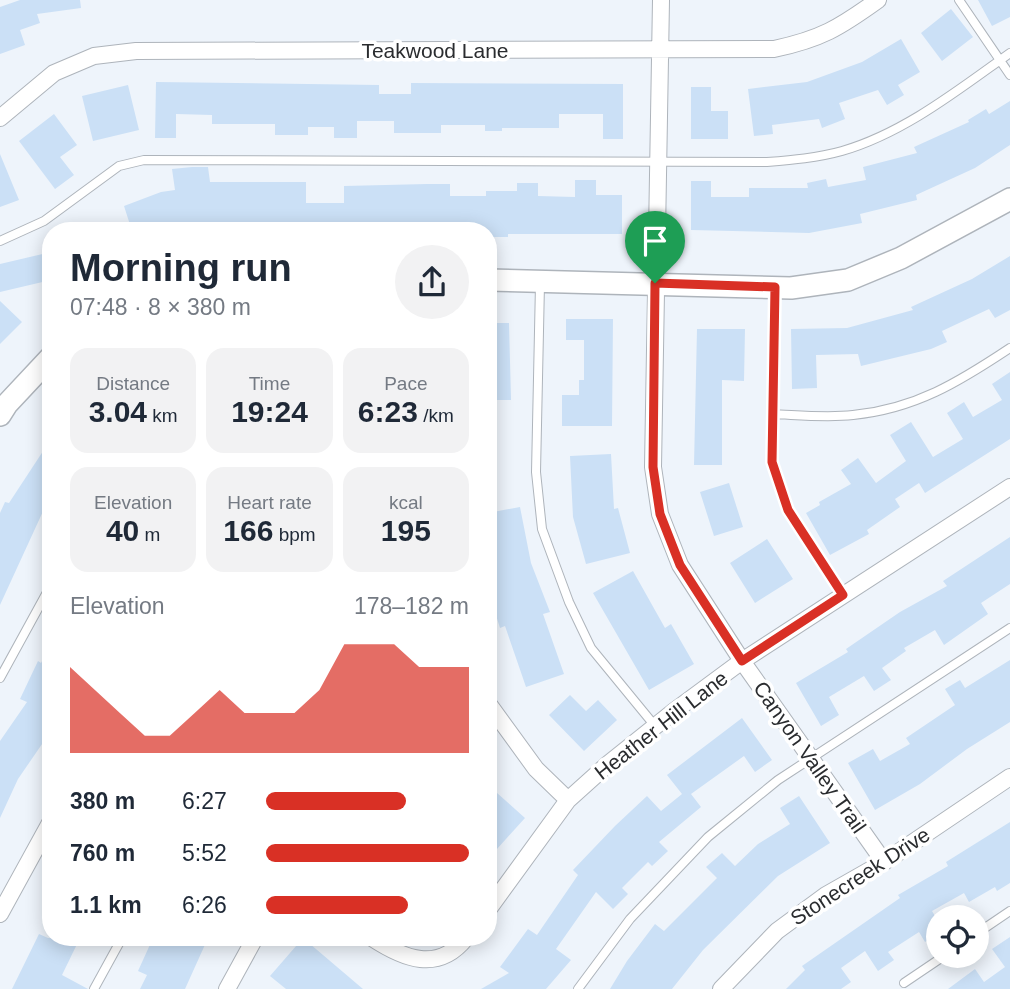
<!DOCTYPE html>
<html lang="en">
<head>
<meta charset="utf-8">
<style>
  :root { --surface:#fff; --page:#f2f2f3; --text:#1f2937; --muted:#747a83; --accent:#d93025 }
  body { margin:0; font-family:Arial,sans-serif; background:var(--page); color:var(--text); height:100vh; display:flex; flex-direction:column; font-size:26px; white-space:nowrap }
  * { box-sizing:border-box; margin:0 }
  p { font-size:23px; color:var(--muted) }
  .icon { flex:none; width:38px; height:38px; fill:none; stroke:currentColor; stroke-width:2; stroke-linecap:round; stroke-linejoin:round }
  .map { position:relative; flex:1; overflow:hidden }
  .sheet { position:absolute; left:42px; top:222px; width:455px; height:724px; display:flex; flex-direction:column; background:var(--surface); border-radius:28px; box-shadow:0 4px 18px #0003 }
  .sheet>* { flex:none }
  .fabs { position:absolute; left:926px; top:905px; display:grid; gap:14px }
  .fabs a { display:grid; place-items:center; width:63px; height:63px; border-radius:50%; background:var(--surface); box-shadow:0 4px 18px #0003; font-size:35px }
  .pin { position:absolute; display:grid; place-items:center; width:60px; height:60px; color:#fff; margin:-72px -30px; border-radius:50% 50% 50% 0; rotate:-45deg; box-shadow:0 0 7px #0007 }
  .pin .icon { rotate:45deg }
  .round { display:grid; place-items:center; flex:none; width:74px; height:74px; border-radius:37px; background:var(--page) }
  .summary { display:flex; align-items:center; justify-content:space-between; height:119px; padding:0 28px }
  h1 { font-size:38px; font-weight:600; line-height:52px }
  .figures { display:grid; grid-template-columns:repeat(3,1fr); gap:10px; height:119px; padding:7px 28px }
  .figures div { display:grid; align-content:center; border-radius:18px; background:var(--page); text-align:center }
  .figures b { font-size:30px; font-weight:600 }
  .figures small { font-size:19px; font-weight:400 }
  .figures p { font-size:19px }
  .chart { height:196px; padding:14px 28px }
  .chart p { display:flex; justify-content:space-between }
  .chart svg { width:100%; height:126px; margin-top:7px; fill:var(--accent); opacity:.7 }
  ul { padding:0 28px; list-style:none; font-size:23px }
  li { display:grid; grid-template-columns:112px 84px 1fr; align-items:center; height:52px }
  li i { height:18px; border-radius:9px; background:var(--accent) }
  .map>svg:first-child { display:block }
</style>
</head>
<body>
<div class="map">
<svg width="1010" height="989" viewBox="0 0 1010 989">
  <rect width="100%" height="100%" fill="#eef4fb"/>
  <!-- building -->
  <path fill="#cbe0f6" d="M20,0H80L81,8L37,14L40,23L20,30L25,45L0,54V7Z
    M978,0H1010V17L992,26Z
    M951,9L973,37L942,61L921,33Z
    M901,39L920,72L898,85L904,95L887,105L878,90L839,103L845,119L822,128L819,119L772,125L773,134L754,136L748,89L807,82L862,62Z
    M156,82L379,85V94H411V83L623,84V139H603V114H559V128H502V131H485V125H441V133H394V121H357V138H334V127H308V135H275V124H212V115L176,114V138H155Z
    M128,85L139,130L93,141L82,96Z
    M691,87H711V111H728V139H691Z
    M1010,101V145L975,168L916,195L917,200L860,214L862,223L809,233L691,230V181H711V197H749V188H808L807,183L826,179L828,187L866,180L863,167L917,153L914,147L969,122L968,120L986,109L989,114Z
    M54,114L77,145L60,157L74,175L55,189L19,141Z
    M0,154L19,200L0,207Z
    M192,167H208L210,182H306V203H344V186L427,184H450V196H486V191H517V183H538V196L575,197V180H596V195H622V234H508V237H488V231H132L124,206L161,192L175,190L172,169Z
    M51,252V280L0,292V264Z
    M1010,256V310L995,318L989,309L942,331L947,342L931,349L861,366L858,354L816,355L817,388L792,389L791,329L847,328L913,310L911,307L972,279Z
    M0,301L22,322L0,344Z
    M566,319H613L612,426H562V395H579V380H584V340H566Z
    M488,323H509L511,400H488Z
    M697,329H745L744,381L722,380V465H694Z
    M1010,372V439L925,493L919,483L895,499L900,507L867,530L869,534L830,555L806,513L820,505L819,502L851,484L841,470L858,458L876,483L906,461L890,435L911,422L933,457L963,439L947,413L964,402L973,417L1002,400L992,384Z
    M51,439V510L45,507L0,605V513L5,502L9,503Z
    M611,454L614,509L618,508L630,553L586,564L573,517L570,456Z
    M729,483L743,527L714,536L700,492Z
    M520,507L531,563L550,612L543,614L564,674L526,687L505,626L500,628L488,590V513Z
    M1010,537V584L981,603L988,614L944,645L935,630L904,648L906,651L882,668L891,680L874,691L864,676L829,697L839,715L821,726L796,683L848,652L846,649L900,612L947,586L943,581Z
    M767,539L793,579L755,603L730,563Z
    M633,571L665,628L671,624L694,664L649,690L593,593Z
    M51,644V731L18,779L0,818V741L27,702L20,699L38,661L41,663Z
    M1010,660V722L967,749L920,784L875,810L848,763L873,749L880,761L910,744L906,738L955,705L945,689L960,680L965,688Z
    M570,695L586,711L598,700L617,720L584,751L549,715Z
    M742,718L772,760L755,772L744,756L691,794L701,807L659,842L668,851L652,866L648,862L622,888L628,894L613,909L596,892L556,949L571,960L546,989H481L509,973L500,967L528,929L537,935L578,875L573,870L615,826L647,796L661,811L682,794L667,775Z
    M488,785L525,818L488,859Z
    M799,796L830,843L778,876L703,950L672,989H610L627,961L655,924L664,931L717,878L706,867L722,853L735,866L758,844L790,824L780,808Z
    M1010,822V883L997,891L995,887L969,902L964,893L932,911L938,921V934L925,942L919,932L888,952L894,960L878,971L865,951L841,968L851,982L841,989H786L805,970L802,966L900,898L898,895L948,866L946,862Z
    M39,934L48,938H80L62,975L88,989H12Z
    M1010,937V989H948L975,969L984,982L1005,967L992,949Z
    M153,938H208L185,989H140L147,975L138,971Z
    M303,938L363,989H286L270,976Z"/>
  <g fill="none" stroke-linecap="round" stroke-linejoin="round">
    <!-- service casing -->
    <g stroke="#aeb4bb" stroke-width="10">
      <path id="service" d="M959,0L1010,75
        M0,241L44,221L119,166L144,160L767,162C792,160 817,158 842,151C904,133 958,90 1010,53
        M540,284L536,472L542,529L569,602L591,648L655,726
        M775,290L772,462L788,510L843,595
        M772,414C798,415 827,418 853,415C915,409 959,382 1010,348
        M0,678L51,585
        M488,886L500,896
        M976,934L1010,911
        M904,983L944,956
        M94,989L122,938
        M578,989L630,919L708,837L778,780L1010,628"/>
    </g>
    <!-- minor casing -->
    <g stroke="#aeb4bb" stroke-width="18">
      <path id="minor" d="M661,0L653,467L660,514L680,565L742,661L884,862
        M0,118L54,73L94,56L136,51L774,49C821,39 839,28 878,0
        M488,703L536,769L568,800
        M488,910L568,800L608,764L673,712L742,661L1010,487
        M0,914L51,821
        M372,938C404,959 438,973 466,938
        M227,989L255,938
        M721,989L777,931L826,895L884,862L1010,777"/>
    </g>
    <!-- tertiary casing -->
    <g stroke="#aeb4bb" stroke-width="24">
      <path id="tertiary" d="M488,280L791,288L848,280L901,258L1010,199
        M0,415L7,404L51,357"/>
    </g>
    <!-- service -->
    <use href="#service" stroke="#fff" stroke-width="8"/>
    <!-- minor -->
    <use href="#minor" stroke="#fff" stroke-width="16"/>
    <!-- tertiary -->
    <use href="#tertiary" stroke="#fff" stroke-width="21"/>
  </g>
  <g fill="none" stroke-linecap="round" stroke-linejoin="round">
    <!-- route casing -->
    <g stroke="#fff" stroke-width="14">
      <path id="route" d="M655,283L775,287L772,462L788,510L843,595L742,661L680,565L660,514L653,467Z"/>
    </g>
    <!-- route -->
    <use href="#route" stroke="#d93025" stroke-width="9"/>
  </g>
  <g text-anchor="middle" dominant-baseline="central" stroke-width="7" stroke-linejoin="round" paint-order="stroke">
    <!-- street labels -->
    <g font-size="21" fill="#2a2c2f" stroke="#fff">
      <text x="435" y="50">Teakwood Lane</text>
      <text transform="translate(661 725) rotate(-38)">Heather Hill Lane</text>
      <text transform="translate(810 757) rotate(55)">Canyon Valley Trail</text>
      <text transform="translate(860 876) rotate(-33)">Stonecreek Drive</text>
    </g>
  </g>
</svg>
<div class="fabs">
<a><svg class="icon" aria-label="locate" viewBox="0 0 24 24"><circle cx="12" cy="12" r="6"/><path d="M12 2v4M12 18v4M2 12h4M18 12h4"/></svg></a>
</div>
<div class="pin" style="left:655px;top:283px;background:#1e9e55"><svg class="icon" aria-label="arrive" viewBox="0 0 24 24"><path d="M6 21V4h12l-3 4 3 4H6"/></svg></div>
<section class="sheet">
<div class="summary"><div><h1>Morning run</h1><p>07:48 · 8 × 380 m</p></div><a class="round"><svg class="icon" aria-label="share" viewBox="0 0 24 24"><path d="M12 15V3M7 8l5-5 5 5M5 13v7h14v-7"/></svg></a></div>
<div class="figures">
<div><p>Distance</p><b>3.04<small> km</small></b></div>
<div><p>Time</p><b>19:24</b></div>
<div><p>Pace</p><b>6:23<small> /km</small></b></div>
</div>
<div class="figures">
<div><p>Elevation</p><b>40<small> m</small></b></div>
<div><p>Heart rate</p><b>166<small> bpm</small></b></div>
<div><p>kcal</p><b>195</b></div>
</div>
<div class="chart"><p><span>Elevation</span>178–182 m</p>
<svg viewBox="0 0 160 44" preserveAspectRatio="none"><path d="M0 44V14L10 22L20 30L30 38L40 38L50 30L60 22L70 30L80 30L90 30L100 22L110 6L120 6L130 6L140 14L150 14L160 14V44z"/></svg>
</div>
<ul>
<li><b>380 m</b>6:27<i style="width:69%"></i></li>
<li><b>760 m</b>5:52<i style="width:100%"></i></li>
<li><b>1.1 km</b>6:26<i style="width:70%"></i></li>
</ul>
</section>
</div>
</body>
</html>
